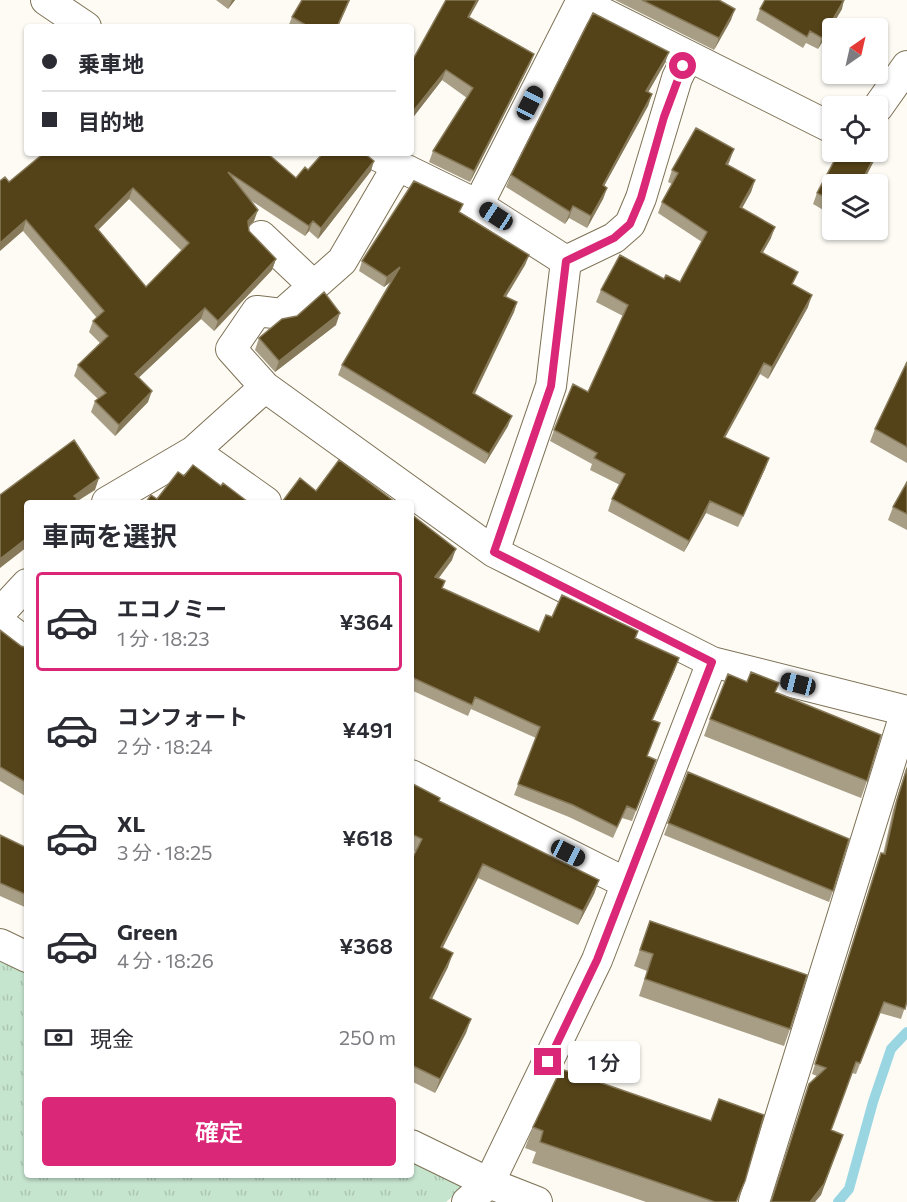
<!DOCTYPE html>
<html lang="ja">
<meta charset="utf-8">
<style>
:root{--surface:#fff;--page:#f7f7f7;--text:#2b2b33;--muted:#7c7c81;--line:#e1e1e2;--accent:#db2777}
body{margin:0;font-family:Commissioner,"Noto Sans JP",sans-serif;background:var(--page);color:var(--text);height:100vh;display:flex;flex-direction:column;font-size:22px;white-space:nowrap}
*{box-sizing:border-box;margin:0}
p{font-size:20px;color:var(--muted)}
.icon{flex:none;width:33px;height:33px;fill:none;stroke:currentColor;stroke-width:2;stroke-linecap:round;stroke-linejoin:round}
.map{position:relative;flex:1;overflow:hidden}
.drawer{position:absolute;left:24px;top:500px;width:390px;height:678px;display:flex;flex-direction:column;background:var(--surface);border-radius:6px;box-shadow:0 2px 4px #0004}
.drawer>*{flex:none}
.hud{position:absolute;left:24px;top:24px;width:390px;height:132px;border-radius:6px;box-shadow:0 2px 4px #0004;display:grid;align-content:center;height:132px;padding:0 18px;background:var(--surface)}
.needle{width:39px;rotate:34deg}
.fabs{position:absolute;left:822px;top:18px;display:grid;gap:12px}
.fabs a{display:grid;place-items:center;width:66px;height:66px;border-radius:6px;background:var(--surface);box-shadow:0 2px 4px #0004;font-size:30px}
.end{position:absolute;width:27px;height:27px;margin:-14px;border:8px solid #db2777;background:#fff;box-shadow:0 0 0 3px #fff}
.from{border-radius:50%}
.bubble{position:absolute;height:42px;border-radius:6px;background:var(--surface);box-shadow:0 2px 4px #0004;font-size:20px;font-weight:600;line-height:42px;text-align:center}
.car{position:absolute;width:18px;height:36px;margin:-18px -9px;border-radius:8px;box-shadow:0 0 4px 2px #0007;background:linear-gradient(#222 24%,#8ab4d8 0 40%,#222 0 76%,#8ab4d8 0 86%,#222 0)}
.hud b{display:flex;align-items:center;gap:21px;height:57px;font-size:22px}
.hud b+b{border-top:2px solid var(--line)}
.hud i{width:15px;height:15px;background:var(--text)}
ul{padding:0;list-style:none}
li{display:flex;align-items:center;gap:18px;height:99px;margin:0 12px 9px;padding:0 6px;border:3px solid transparent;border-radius:6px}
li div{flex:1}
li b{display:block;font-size:22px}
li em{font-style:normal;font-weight:600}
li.active{border-color:var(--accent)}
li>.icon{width:54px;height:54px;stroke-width:1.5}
h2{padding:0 18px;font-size:27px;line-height:72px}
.pay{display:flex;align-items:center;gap:15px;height:66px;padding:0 18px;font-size:22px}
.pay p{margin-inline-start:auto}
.action{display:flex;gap:12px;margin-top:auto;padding:12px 18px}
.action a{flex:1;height:69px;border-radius:6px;background:var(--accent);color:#fff;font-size:24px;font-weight:600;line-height:69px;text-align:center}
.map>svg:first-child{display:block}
</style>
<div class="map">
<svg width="907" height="1202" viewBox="0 0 907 1202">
<defs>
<pattern id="park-tufts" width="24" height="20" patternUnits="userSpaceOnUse" patternTransform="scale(1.5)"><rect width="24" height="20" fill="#c6e5cf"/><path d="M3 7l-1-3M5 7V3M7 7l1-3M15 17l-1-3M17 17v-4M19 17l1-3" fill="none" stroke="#abc5b1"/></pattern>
</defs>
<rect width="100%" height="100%" fill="#fdfbf4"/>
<path fill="url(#park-tufts)" d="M0,958L27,971V1174H411V1155L469,1183L446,1202H0Z"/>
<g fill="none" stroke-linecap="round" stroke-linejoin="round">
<path stroke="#99d6e2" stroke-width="10" d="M838,1202L849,1189L873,1102L891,1049L907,1032"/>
<g stroke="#7e7256" stroke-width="32">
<path id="street" d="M46,0L86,27
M581,2L832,128
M878,107L907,66
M372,153L478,205L566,261L551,386L494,552L712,662L907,711
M478,205L582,0
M261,236L314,286
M566,261L614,238L630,224L641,198L677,78L688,56
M265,387L494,552
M194,451L266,502
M107,502L194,451L265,387L231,349L257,311L282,314L342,261L398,165
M0,613L27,584
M0,623L27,643
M411,775L626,883
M0,944L27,957
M411,1145L489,1183L537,1202
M467,1202L489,1183L597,960L712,662
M754,1202L906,711"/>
</g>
<use href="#street" stroke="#fff" stroke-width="30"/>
</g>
<path fill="#a89e86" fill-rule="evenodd" d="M216,0H235L228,9Z
M615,0H719L731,20L714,50Z
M760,9H842L818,49L806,43L803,48L756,20Z
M292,17L338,27H288Z
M470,17L534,54L530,64L470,182L429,162L433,151L467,98L442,80L411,120V63Z
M665,63L648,92L652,94L648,106L604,186L607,188L603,199L587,228L569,218L565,224L506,187L511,175Z
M880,145L876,157L862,184H832V215L813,204L817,193Z
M44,153L296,178L308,170L371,171L318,239L309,231L305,236L250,200L254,221L249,227V231L276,259L272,270L214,331L201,319L138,378L148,402L115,436L91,412L95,401L98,399L74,376L78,365L100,343L89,332L93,321L97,318L23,231L9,182ZM129,199L182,251L146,287L98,230Z
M730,160L728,165L755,180L751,192L742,208L771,238L763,252L793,285L808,307L768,379L760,374L725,438L769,458L765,469L738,527L706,513L684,552L608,511L612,499L620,485L590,470L592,464L550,441L554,430L588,392L623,316L596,302L601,290L664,279L680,282L702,242L658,213L662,202L672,184L668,182L672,170Z
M460,212L529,255L525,265L506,297L517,302L514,312L474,394L508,426L485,464L338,375L342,365L392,281L384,287L359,271L362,261Z
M297,316L336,325L275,372L255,350L259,338Z
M907,362V463L870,442L875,429Z
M907,482V530L888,520L893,507Z
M411,514L452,560L439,578L443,589L539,632L552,617L638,631L636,638L675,669L652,720L647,756L656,760L632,821L622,818L613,838L569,817L514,795L536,738L471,709L468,716L411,690Z
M0,630L21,646L27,648V797L0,781Z
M775,693L867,781L861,798L704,736L710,719Z
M907,766V1001L901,1019L880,1013L856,1074L852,1073L831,1130L821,1195L817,1076L812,1074L877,863L881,853L883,854L893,810Z
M688,772L833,891L829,902L664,835Z
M411,783L439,801L599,880L594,894L578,925L478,878L442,948L448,967L432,999L471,1019L466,1033L435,1093L411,1081V861L416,852L411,850Z
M0,835L27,848V908L0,896Z
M650,921L790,1029L784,1046L639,996L647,971L634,966Z
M533,1127L745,1181L737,1202H646L532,1163L536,1152L525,1148Z"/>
<path fill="#877a5a" d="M232,0H235L228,9Z
M349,0H350L338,27H337Z
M477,0H479L464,27L468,17Z
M844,0L842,9L818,49L822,38Z
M735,9L731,20L714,50L719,38Z
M669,52L665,63L642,103L646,91Z
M534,54L530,64L470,182L474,171Z
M446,70L442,80L411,120V114Z
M652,94L648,106L598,197L603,185Z
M880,145L876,157L862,184H860Z
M734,149L730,160L722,176L726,164Z
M374,161L371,171L318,239L321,228Z
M755,180L751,192L736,219L740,207Z
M133,188L129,199L91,237L95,226Z
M607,188L603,199L587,228L591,216Z
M573,206L569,218L565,224L570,212Z
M258,210L254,221L244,231L248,221Z
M26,220L23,231L0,251V243Z
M313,221L309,231L305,236L309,226Z
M775,227L771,238L757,263L761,252Z
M529,255L525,265L500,306L504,296Z
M276,259L272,270L214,331L218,321Z
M400,267L396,277L384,287L387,277Z
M812,295L808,307L768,379L772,367Z
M517,302L514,312L470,404L473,393Z
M205,308L201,319L131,385L135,374Z
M340,313L336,325L275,372L279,361Z
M764,363L760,374L719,448L724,437Z
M152,391L148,402L115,436L119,425Z
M512,416L508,426L485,464L489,454Z
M769,458L765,469L738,527L743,516Z
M99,478L95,490L76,502H71L74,496Z
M710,501L706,513L684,552L689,541Z
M27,538V547L0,568V559Z
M456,549L452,560L431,588L435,577Z
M679,658L675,669L648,731L652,720Z
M483,864L478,878L436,961L441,947Z
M599,880L594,894L578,925L583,911Z
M453,953L448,967L425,1012L430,998Z
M471,1019L466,1033L435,1093L440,1079Z
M843,1135L821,1195L815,1202H810Z"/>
<path fill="#544218" stroke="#877a5a" stroke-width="1.5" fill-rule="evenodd" d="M302,0H349L337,27H302L304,24L292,17Z
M446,0H477L468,17L534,54L474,171L433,151L473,88L446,70L411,114V63Z
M642,0H719L735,9L719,38Z
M765,0H844L822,38L810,31L807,37L760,9Z
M593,13L669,52L646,91L652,94L603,185L607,188L591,216L573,206L570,212L511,175Z
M696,128L734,149L726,164L755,180L740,207L775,227L761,252L798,272L792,284L812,295L772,367L764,363L724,437L769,458L743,516L710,501L689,541L612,499L625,474L594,458L597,453L554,430L573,384L588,392L628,305L601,290L620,255L664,279L666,275L680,282L707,232L662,202L678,173L672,170Z
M839,152H877L860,184H832V201L817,193Z
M44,153H267L296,178L305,167L308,170L323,153H364L374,161L321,228L313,221L309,226L228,172L258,210L248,221L249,231L276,259L218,321L205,308L135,374L152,391L119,425L95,401L106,393L78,365L108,336L93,321L104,311L26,220L0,243V181L5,177L9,182ZM133,188L189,243L146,287L95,226Z
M414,181L463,204L459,212L529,255L504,296L517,302L473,393L512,416L489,454L342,365L400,267L387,277L362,261Z
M324,292L340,313L279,361L259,338L282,319L297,316Z
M907,362V447L875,429Z
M74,440L99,478L74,496L78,499L73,502H27V538L0,559V495Z
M339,460L395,502H282L300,478L316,491Z
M193,465L221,486L223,483L248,502H146L151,495L157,499L178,472L184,476Z
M907,482V514L893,507Z
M411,514L456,549L435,577L445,581L442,588L539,632L546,615L552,617L562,595L638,631L635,638L679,658L652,720L660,723L647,756L656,760L636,810L627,806L617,827L573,805L518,784L540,727L475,697L472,705L411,677Z
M0,630L21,646L27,648V783L0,767Z
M751,672L779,683L775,692L881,735L867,781L710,719L728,674L747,682Z
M907,768V1001L905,1009L884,1002L860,1063L856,1062L831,1130L843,1135L824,1184L810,1202H771L809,1084L826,1068L815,1064L881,853L885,854L897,800Z
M688,772L849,839L833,891L668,823Z
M411,783L440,798L439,801L599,880L583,911L483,864L441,947L453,953L430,998L471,1019L440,1079L411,1065V861L422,839L411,834Z
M0,835L27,848V895L0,883Z
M650,921L807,975L790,1029L645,979L653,954L640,950Z
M561,1069L711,1121L719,1099L764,1115L745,1181L736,1202H715L540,1142L543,1131L533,1127Z"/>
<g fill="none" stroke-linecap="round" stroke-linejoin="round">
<path stroke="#db2777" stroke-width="8" d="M548,1062L597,960L712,662L494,552L551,386L566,261L614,238L630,224L641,198L664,117L683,66"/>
</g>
</svg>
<div class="fabs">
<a><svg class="needle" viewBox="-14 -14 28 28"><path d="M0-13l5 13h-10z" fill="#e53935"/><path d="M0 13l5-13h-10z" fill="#7c7c81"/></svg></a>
<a><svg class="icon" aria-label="locate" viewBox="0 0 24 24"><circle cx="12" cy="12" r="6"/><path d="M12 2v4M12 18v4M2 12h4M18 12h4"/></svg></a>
<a><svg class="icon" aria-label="layers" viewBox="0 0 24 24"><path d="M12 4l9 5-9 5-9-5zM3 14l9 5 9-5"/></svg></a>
</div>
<i class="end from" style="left:683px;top:66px"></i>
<i class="end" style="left:548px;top:1062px"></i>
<div class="bubble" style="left:568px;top:1041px;width:72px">1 分</div>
<i class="car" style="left:530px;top:103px;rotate:27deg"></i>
<i class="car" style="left:496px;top:216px;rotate:303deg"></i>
<i class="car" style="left:798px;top:684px;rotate:284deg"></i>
<i class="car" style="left:568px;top:853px;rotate:117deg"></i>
<div class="hud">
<b><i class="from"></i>乗車地</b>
<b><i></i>目的地</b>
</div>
<section class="drawer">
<h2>車両を選択</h2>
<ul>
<li class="active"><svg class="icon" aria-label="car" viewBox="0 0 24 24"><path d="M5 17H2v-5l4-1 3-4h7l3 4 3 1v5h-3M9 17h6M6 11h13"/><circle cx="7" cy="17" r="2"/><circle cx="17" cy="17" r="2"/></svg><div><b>エコノミー</b><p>1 分 · 18:23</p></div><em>¥364</em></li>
<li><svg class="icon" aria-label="car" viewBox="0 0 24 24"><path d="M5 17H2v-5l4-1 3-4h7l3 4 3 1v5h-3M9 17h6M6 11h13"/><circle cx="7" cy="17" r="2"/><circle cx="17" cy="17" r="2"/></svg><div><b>コンフォート</b><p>2 分 · 18:24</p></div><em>¥491</em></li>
<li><svg class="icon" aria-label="car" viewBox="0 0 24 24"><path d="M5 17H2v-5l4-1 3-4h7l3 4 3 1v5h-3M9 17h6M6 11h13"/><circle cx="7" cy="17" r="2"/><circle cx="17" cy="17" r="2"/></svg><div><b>XL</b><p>3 分 · 18:25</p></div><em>¥618</em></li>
<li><svg class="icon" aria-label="car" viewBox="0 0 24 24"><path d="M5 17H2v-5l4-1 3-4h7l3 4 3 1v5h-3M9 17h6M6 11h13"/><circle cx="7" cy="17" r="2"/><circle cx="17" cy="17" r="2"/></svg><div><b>Green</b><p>4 分 · 18:26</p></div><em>¥368</em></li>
</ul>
<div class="pay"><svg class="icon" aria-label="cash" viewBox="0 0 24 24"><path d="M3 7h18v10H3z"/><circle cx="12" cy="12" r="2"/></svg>現金<p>250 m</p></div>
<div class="action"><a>確定</a></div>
</section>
</div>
